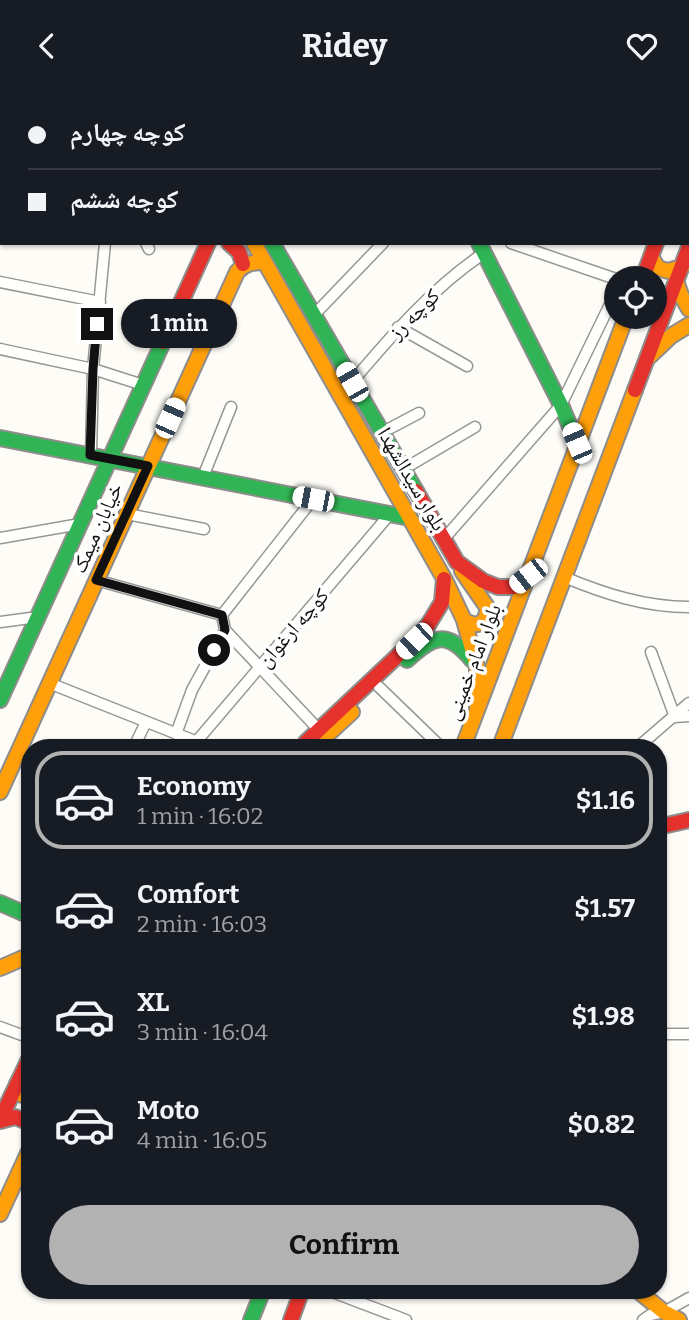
<!DOCTYPE html>
<meta charset="utf-8">
<style>
:root{--surface:#171b24;--page:#20242c;--text:#f1f3f6;--muted:#9ea1a6;--line:#363941;--accent:#b2b2b3}
body{margin:0;font-family:Bitter,"Noto Naskh Arabic",serif;background:var(--page);color:var(--text);height:100vh;display:flex;flex-direction:column;font-size:26px;white-space:nowrap}
*{box-sizing:border-box;margin:0}
p{font-size:23px;color:var(--muted)}
.icon{flex:none;width:38px;height:38px;fill:none;stroke:currentColor;stroke-width:2;stroke-linecap:round;stroke-linejoin:round}
.map{position:relative;flex:1;overflow:hidden}
.panel{position:absolute;left:21px;top:648px;width:646px;height:560px;display:flex;flex-direction:column;background:var(--surface);border-radius:28px;box-shadow:0 2px 5px #0004}
.panel>*{flex:none}
.hud{position:absolute;left:0px;top:0px;width:690px;height:154px;box-shadow:0 2px 5px #0004;display:grid;align-content:center;height:154px;padding:0 28px;background:var(--surface)}
.buttons{position:absolute;left:604px;top:175px;display:grid;gap:14px}
.buttons a{display:grid;place-items:center;width:63px;height:63px;border-radius:50%;background:var(--surface);box-shadow:0 2px 5px #0004;font-size:35px}
.end{position:absolute;width:32px;height:32px;margin:-16px;border:9px solid #111;background:#fff;box-shadow:0 0 0 4px #fff}
.from{border-radius:50%}
.bubble{position:absolute;height:49px;border-radius:24px;background:var(--surface);box-shadow:0 2px 5px #0004;font-size:23px;font-weight:700;line-height:49px;text-align:center}
.car{position:absolute;width:21px;height:42px;margin:-21px -10px;border-radius:9px;box-shadow:0 0 5px 2px #0007;background:linear-gradient(#fff 24%,#345 0 40%,#fff 0 76%,#345 0 86%,#fff 0)}
.hud b{display:flex;align-items:center;gap:24px;height:66px;font-size:26px}
.hud b+b{border-top:2px solid var(--line)}
.hud i{width:18px;height:18px;background:var(--text)}
ul{padding:12px 0 0;list-style:none}
li{display:flex;align-items:center;gap:21px;height:98px;margin:0 14px 10px;padding:0 14px;border:4px solid transparent;border-radius:28px}
li div{flex:1}
li b{display:block;font-size:26px}
li em{font-style:normal;font-weight:700}
li.selected{border-color:var(--accent)}
li>.icon{width:63px;height:63px;stroke-width:1.5}
.cta{display:flex;gap:14px;margin-top:auto;padding:14px 28px}
.cta a{flex:1;height:80px;border-radius:42px;background:var(--accent);color:#111;font-size:28px;font-weight:700;line-height:80px;text-align:center}
header{display:flex;justify-content:space-between;align-items:center;height:91px;padding:0 28px;background:var(--surface);font-size:32px;font-weight:700}
.map>svg:first-child{display:block}
</style>
<header><svg class="icon" aria-label="back" viewBox="0 0 24 24"><path d="M15 5l-7 7 7 7"/></svg>Ridey<svg class="icon" aria-label="heart" viewBox="0 0 24 24"><path d="M12 20l-8-8c-3-5 5-10 8-4 3-6 11-1 8 4z"/></svg></header>
<div class="map">
<svg width="689" height="1229" viewBox="0 0 689 1229">
<rect width="100%" height="100%" fill="#fdfcf7"/>
<g fill="none" stroke-linecap="round" stroke-linejoin="round">
<g stroke="#979795" stroke-width="13">
<path id="street" d="M303,0L304,2
M452,0L453,2
M525,0L526,2
M18,2V0
M120,2V0
M0,46L2,42
M0,112L2,113
M146,152L149,158
M511,152L616,188
M0,191L100,211
M313,225L383,152
M398,236L467,275
M0,258L93,278L143,294
M352,291C392,244 432,197 484,162
M381,342L419,322
M91,364L93,278L105,152
M402,379L475,336
M203,386L231,316
M127,423L204,438
M0,447L80,433
M443,449L561,314L616,201
M564,486C605,503 645,516 689,516
M96,489L222,524
M0,531L38,526
M225,539L319,639
M651,561L675,626L689,625
M49,592L210,656
M379,596L441,656
M176,643L192,599L225,539L222,524L313,408
M196,651L390,423
M134,656L146,631
M638,656L689,612
M0,936L30,947
M658,943H689
M327,1199L406,1229
M643,1229L650,1224L664,1221L689,1207"/>
</g>
<g stroke="#8e8d8b" stroke-width="18">
<path id="fast" d="M272,152L416,400
M479,152L561,314L577,352
M0,347L410,427
M407,569C434,544 447,539 472,569
M0,609L163,251
M0,812L30,825
M251,1229L263,1199"/>
</g>
<g stroke="#8e8d8b" stroke-width="18">
<path id="slow" d="M168,0L169,2
M185,0L186,2
M254,152L446,491L464,529L477,576V619
M651,166L658,177L668,180L682,176
M676,190L681,204L689,218
M650,265L671,245L689,234
M462,480L487,516V522L484,530C477,535 471,534 464,529
M314,656L352,621
M463,656L626,226
M500,656L635,299
M0,701L237,181C245,172 253,171 265,171
M0,877L30,864
M17,993L20,1003L30,1007
M0,1123L30,1058
M637,1199L664,1221L679,1229"/>
</g>
<g stroke="#8e8d8b" stroke-width="18">
<path id="jam" d="M398,0V2
M688,67L689,63
M229,152L239,161L243,173
M643,187L656,152
M163,251L208,152
M635,299L689,156
M416,400L457,471L483,490L498,496H513L527,486
M304,656L306,651L425,539L442,511L444,488
M658,736L689,729
M0,1029L30,966
M0,1030L15,1026L30,1032
M291,1229L302,1199"/>
</g>
<use href="#street" stroke="#fffffe" stroke-width="10"/>
<use href="#fast" stroke="#30b455" stroke-width="14"/>
<use href="#slow" stroke="#ff9f0a" stroke-width="14"/>
<use href="#jam" stroke="#e5322d" stroke-width="14"/>
</g>
<g fill="none" stroke-linecap="round" stroke-linejoin="round">
<path stroke="#111" stroke-width="9" d="M97,233L93,278L90,364L148,375L96,489L222,524L225,539L214,559"/>
</g>
<g text-anchor="middle" stroke-width="7" stroke-linejoin="round" paint-order="stroke">
<g font-size="21" fill="#111" stroke="#fff">
<text transform="translate(414 223) rotate(-45)" y="7">کوچه رز</text>
<text transform="translate(412 388) rotate(60)" y="7">بلوار سیدالشهدا</text>
<text transform="translate(97 437) rotate(-66)" y="7">خیابان میمک</text>
<text transform="translate(293 537) rotate(-49)" y="7">کوچه ارغوان</text>
<text transform="translate(473 571) rotate(-69)" y="7">بلوار امام خمینی</text>
</g>
</g>
</svg>
<div class="buttons">
<a><svg class="icon" aria-label="locate" viewBox="0 0 24 24"><circle cx="12" cy="12" r="6"/><path d="M12 2v4M12 18v4M2 12h4M18 12h4"/></svg></a>
</div>
<i class="end from" style="left:214px;top:559px"></i>
<i class="end" style="left:97px;top:233px"></i>
<div class="bubble" style="left:121px;top:208px;width:116px">1 min</div>
<i class="car" style="left:352px;top:291px;rotate:330deg"></i>
<i class="car" style="left:170px;top:327px;rotate:24deg"></i>
<i class="car" style="left:577px;top:352px;rotate:337deg"></i>
<i class="car" style="left:313px;top:408px;rotate:281deg"></i>
<i class="car" style="left:528px;top:485px;rotate:232deg"></i>
<i class="car" style="left:414px;top:550px;rotate:226deg"></i>
<div class="hud">
<b><i class="from"></i>کوچه چهارم</b>
<b><i></i>کوچه ششم</b>
</div>
<section class="panel">
<ul>
<li class="selected"><svg class="icon" aria-label="car" viewBox="0 0 24 24"><path d="M5 17H2v-5l4-1 3-4h7l3 4 3 1v5h-3M9 17h6M6 11h13"/><circle cx="7" cy="17" r="2"/><circle cx="17" cy="17" r="2"/></svg><div><b>Economy</b><p>1 min · 16:02</p></div><em>$1.16</em></li>
<li><svg class="icon" aria-label="car" viewBox="0 0 24 24"><path d="M5 17H2v-5l4-1 3-4h7l3 4 3 1v5h-3M9 17h6M6 11h13"/><circle cx="7" cy="17" r="2"/><circle cx="17" cy="17" r="2"/></svg><div><b>Comfort</b><p>2 min · 16:03</p></div><em>$1.57</em></li>
<li><svg class="icon" aria-label="car" viewBox="0 0 24 24"><path d="M5 17H2v-5l4-1 3-4h7l3 4 3 1v5h-3M9 17h6M6 11h13"/><circle cx="7" cy="17" r="2"/><circle cx="17" cy="17" r="2"/></svg><div><b>XL</b><p>3 min · 16:04</p></div><em>$1.98</em></li>
<li><svg class="icon" aria-label="car" viewBox="0 0 24 24"><path d="M5 17H2v-5l4-1 3-4h7l3 4 3 1v5h-3M9 17h6M6 11h13"/><circle cx="7" cy="17" r="2"/><circle cx="17" cy="17" r="2"/></svg><div><b>Moto</b><p>4 min · 16:05</p></div><em>$0.82</em></li>
</ul>
<div class="cta"><a>Confirm</a></div>
</section>
</div>
